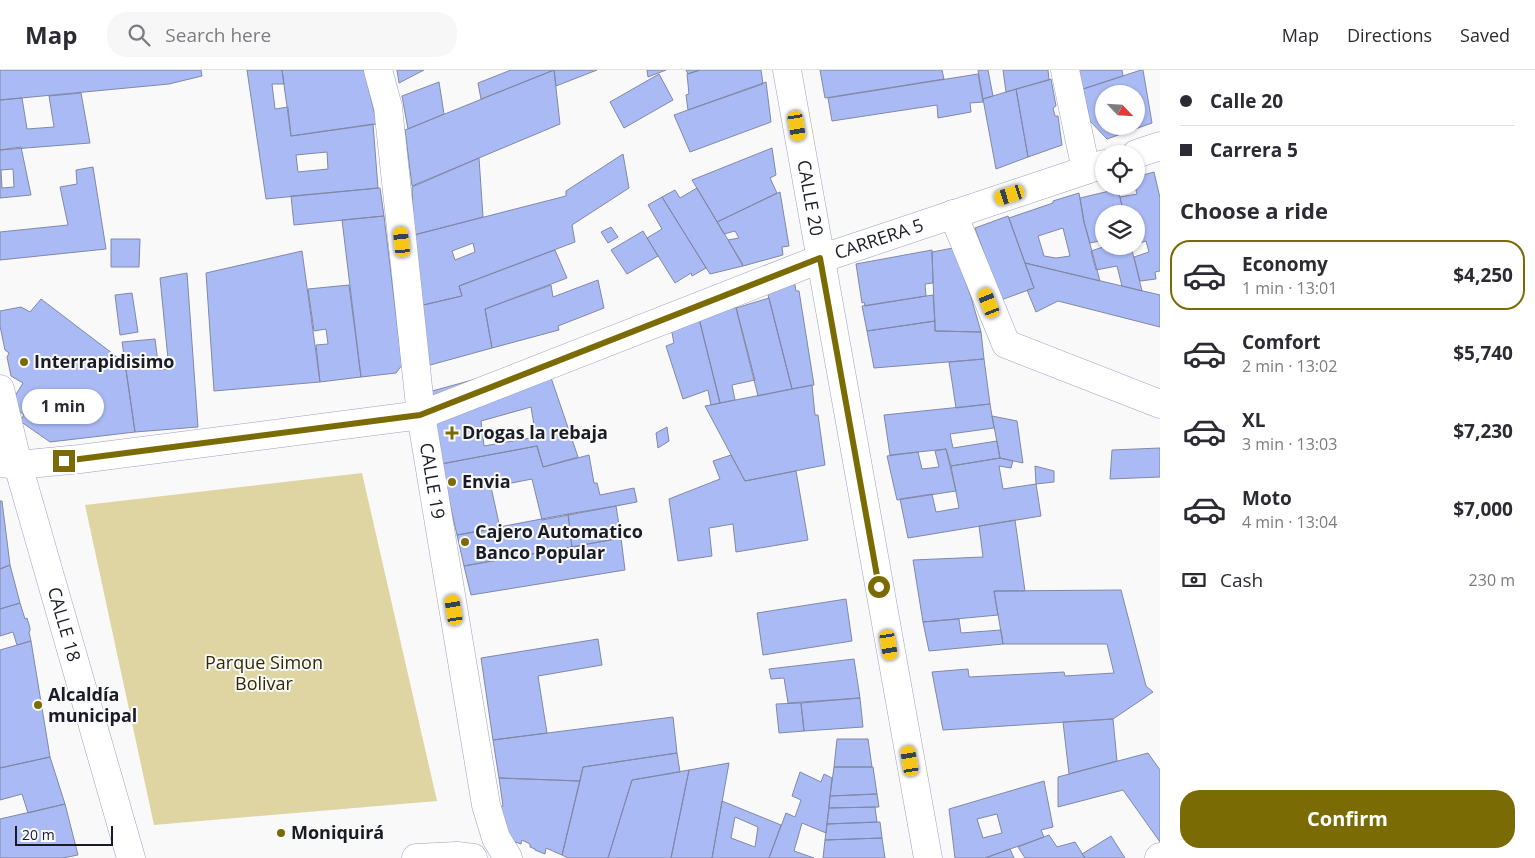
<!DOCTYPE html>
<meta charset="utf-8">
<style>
:root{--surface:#fff;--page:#f7f7f7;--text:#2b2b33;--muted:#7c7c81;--line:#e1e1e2;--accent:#7b6b04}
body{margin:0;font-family:"Open Sans",sans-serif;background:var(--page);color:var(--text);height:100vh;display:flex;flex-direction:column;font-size:19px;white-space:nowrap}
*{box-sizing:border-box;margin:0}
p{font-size:16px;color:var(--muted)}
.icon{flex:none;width:28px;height:28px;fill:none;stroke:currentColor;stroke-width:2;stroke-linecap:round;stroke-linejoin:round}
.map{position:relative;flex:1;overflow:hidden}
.panel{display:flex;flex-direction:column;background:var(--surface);width:375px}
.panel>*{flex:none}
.banner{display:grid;align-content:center;height:110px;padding:0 20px;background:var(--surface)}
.needle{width:32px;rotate:115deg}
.controls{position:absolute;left:1095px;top:15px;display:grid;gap:10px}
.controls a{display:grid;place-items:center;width:50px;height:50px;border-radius:50%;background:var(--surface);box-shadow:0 1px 4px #0004;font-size:25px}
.scale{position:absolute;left:15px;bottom:12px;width:98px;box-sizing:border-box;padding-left:5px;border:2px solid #191c27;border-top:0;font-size:14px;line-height:18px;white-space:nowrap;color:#191c27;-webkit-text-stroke:4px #f9f9f9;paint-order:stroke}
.end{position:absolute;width:22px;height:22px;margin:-11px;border:6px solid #7b6b04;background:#fff;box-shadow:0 0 0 2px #fff}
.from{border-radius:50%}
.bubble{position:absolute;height:35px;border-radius:18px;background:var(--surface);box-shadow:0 1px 4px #0004;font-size:16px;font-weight:700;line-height:35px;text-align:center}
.car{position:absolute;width:15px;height:30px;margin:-15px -8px;border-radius:6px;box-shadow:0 0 4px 1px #0007;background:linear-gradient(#f5c518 24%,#345 0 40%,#f5c518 0 76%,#345 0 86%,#f5c518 0)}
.banner b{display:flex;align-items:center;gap:18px;height:48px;font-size:19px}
.banner b+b{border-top:1px solid var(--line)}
.banner i{width:12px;height:12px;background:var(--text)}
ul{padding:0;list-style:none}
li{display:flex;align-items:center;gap:15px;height:70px;margin:0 10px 8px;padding:0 10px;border:2px solid transparent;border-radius:20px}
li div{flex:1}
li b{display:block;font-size:19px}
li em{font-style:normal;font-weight:700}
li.on{border-color:var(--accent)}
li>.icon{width:45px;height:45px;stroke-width:1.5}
h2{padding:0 20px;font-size:22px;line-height:60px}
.pay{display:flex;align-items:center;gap:12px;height:55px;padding:0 20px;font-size:19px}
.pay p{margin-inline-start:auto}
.cta{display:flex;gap:10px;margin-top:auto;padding:10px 20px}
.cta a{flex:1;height:58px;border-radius:20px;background:var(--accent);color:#fff;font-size:20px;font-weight:700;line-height:58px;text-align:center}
header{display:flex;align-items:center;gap:30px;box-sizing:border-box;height:70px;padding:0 25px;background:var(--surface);border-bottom:1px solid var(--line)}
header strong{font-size:24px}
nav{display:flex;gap:28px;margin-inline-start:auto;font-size:18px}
.search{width:350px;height:45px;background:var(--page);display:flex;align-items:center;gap:12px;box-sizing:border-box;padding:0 18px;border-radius:20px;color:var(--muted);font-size:19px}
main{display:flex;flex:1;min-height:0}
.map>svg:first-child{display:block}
</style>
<header>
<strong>Map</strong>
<div class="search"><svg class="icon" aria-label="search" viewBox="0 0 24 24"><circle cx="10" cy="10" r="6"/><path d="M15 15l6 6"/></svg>Search here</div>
<nav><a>Map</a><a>Directions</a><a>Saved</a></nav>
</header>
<main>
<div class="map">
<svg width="1160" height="788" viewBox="0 0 1160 788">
<rect width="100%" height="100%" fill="#f9f9f9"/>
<path fill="#dfd5a2" d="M362,403L437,731L154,755L85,435Z"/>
<path fill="#aabaf5" stroke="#8088a6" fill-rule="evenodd" d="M0,0H201L202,6L169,14L0,30Z
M247,0H282L284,14H272L275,39L288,37L291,66L373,54L378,118L266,129ZM327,82L328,99L298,102L296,85Z
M282,0H364L377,54L291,66Z
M397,0H424L399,13Z
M511,0H554L481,29L478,13Z
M554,0H597L556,16Z
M554,0L560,54L412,116L405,60Z
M647,0H666L648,7Z
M686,0H700L688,4Z
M700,0H761L763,14L688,40L686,25L689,24L687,4Z
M820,0H942L944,9L825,28Z
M978,0H988L993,26L983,29Z
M1003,0H1048L1049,10L1006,22Z
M1077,0H1122L1123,6L1083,19Z
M1141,0H1143L1152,53L1107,69L1090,51L1083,19ZM1104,24H1136V56H1104Z
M659,4L673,30L624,58L610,32Z
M978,4L983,32L970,33L971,42L938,48L937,35L832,51L828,28Z
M1051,9L1056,36L1053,38L1055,46H1058L1062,75L1028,87L1016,19Z
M439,12L444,44L408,59L402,26Z
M766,12L771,52L690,82L674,45Z
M1016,19L1028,87L996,99L983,29Z
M81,23L90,73L0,80V30L22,28L27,59L54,57L49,26Z
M21,77L31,125L0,128V80ZM13,99L14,117L2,118L1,100Z
M772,78L776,105L770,108L777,123L717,152L692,110Z
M623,84L629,118L572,155L575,172L459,216L462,226L419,236L414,165L566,126V121ZM473,173L475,182L455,190L452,181Z
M479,88L483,147L414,165L412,117Z
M93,97L106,179L0,190V162L68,155L60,117L77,114L76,100Z
M1154,102L1160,128V201L1155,202L1156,209L1140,211L1134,187L1149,182L1146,171L1136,174V144H1124L1120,127L1137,124L1135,116H1136V107Z
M380,118L384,146L294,155L291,126Z
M697,118L742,193L743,196L710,204L662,127L675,120L680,128Z
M1118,119L1124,144H1104V170L1090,173L1084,152L1080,128Z
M780,122L789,176L782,177L783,185L743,196L728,170L739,168L735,161L724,164L717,152Z
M1079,123L1084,152L1100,211L1025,193L1009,148L1053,133V131ZM1063,158L1070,186L1056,188L1044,186L1038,166Z
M662,127L706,198L692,206L691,203L675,213L647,168L662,159L648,135Z
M384,146L402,295L396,303L361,307L342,150Z
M1008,146L1034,218L1001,230L975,158Z
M611,157L618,167L608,173L601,162Z
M643,161L658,186L627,204L611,180Z
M111,169H140L139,197H111Z
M1106,176H1131L1142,221L1122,216L1117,196L1096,200L1091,181Z
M953,178L971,227L981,262L935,261L932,182Z
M555,180L567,208L485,239L492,278L423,297L419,236L462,226L459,216Z
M932,180L933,213L925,214L926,226L865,236L864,232L862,233L856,194Z
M302,181L320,312L214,321L206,203Z
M1025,193L1160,225V257L1058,231L1036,242L1027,220L1034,218Z
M187,203L198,357L135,362L122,272L155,269L159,300L169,299L160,208Z
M598,210L604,238L558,256L559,260L492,278L485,239L551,215L553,227Z
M794,210L796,221H799L814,315L792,319L766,217Z
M349,215L361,307L320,312L316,275L328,274L326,259L314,261L308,219Z
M132,223L138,262L120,265L115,225Z
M933,225L935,251L867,261L862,236Z
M769,228L792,319L758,326L736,238Z
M41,229L125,293L135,362L50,372L20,351L24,345L18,340L15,326L23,313L11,306L7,287L9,283L5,280L0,256V241L21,237L30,242Z
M736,237L755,310L732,315L735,330L720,333L699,249Z
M699,249L700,252L720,333L711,335L708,320L683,329L666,276L674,273L671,258Z
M935,251V261L981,262L984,289L874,298L867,261Z
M984,289L990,334L956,338L949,292Z
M545,290L578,387L543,397L537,376L441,394L425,323ZM531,337L536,367L484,376L481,351Z
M812,315L815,345H818L825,395L745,411L705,336Z
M990,334L994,358L950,364L953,378L997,371L1000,388L951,396L946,379L890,385L884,345Z
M992,346L1017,351L1023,393L1000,388Z
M667,357L669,371L658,378L656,363Z
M537,376L543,397L589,385L594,413H597L600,425L634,418L637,432L542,450L532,409L491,417L500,458L457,465L441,394Z
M1160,378V407L1110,409L1112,380Z
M946,379L956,421L897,430L887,386L918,382L922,399L939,397L935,381Z
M731,385L745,411L796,401L808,470L736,482L733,454L709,458L712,486L678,491L669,429L720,409L713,391Z
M1000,388L1013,391L1011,398L999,396L1003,419L1036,414L1041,446L908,468L900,429L932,424L936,442L959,438L951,396Z
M1035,396L1054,401V412L1036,414Z
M0,431H2L10,495L0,499Z
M616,436L621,468L572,477L568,444Z
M568,444L572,477L464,496L457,465Z
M1015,450L1025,521H994L998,545L923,552L913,490L983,487L979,456Z
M621,468L625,500L471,525L464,496Z
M10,495L20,533L0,539V499Z
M1121,520L1146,616L1153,622L1113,649L943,660L932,602L968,599L969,607L1064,602L1065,606L1114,603L1107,574H1003L994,521Z
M846,529L852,571L763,585L757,543Z
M20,533L25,549L27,548L30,558V561L29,562L31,571L17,575L13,562L0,566V539Z
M959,549L961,563L1001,560L1003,574L929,581L923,552Z
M598,569L602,595L538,606L547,663L493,670L481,588Z
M31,571L50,687L0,698V580Z
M854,589L860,628L788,633L784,608L771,609L769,599Z
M860,628L863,657L804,661L801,633Z
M801,633L804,661L779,663L776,634Z
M673,647L677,683L583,697L580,711L499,708L493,670Z
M1113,649L1117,691L1069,704L1063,652Z
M837,669H868L872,697H834Z
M677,683L680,702L632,710L608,788H568L562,785L583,697Z
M1148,683L1160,700V772L1123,720L1058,737V707Z
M50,687L65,734L28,743L22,724L0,730V698Z
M729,693L712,788H671L689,700Z
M834,697H873L877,724L830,726Z
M689,700L671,788H608L632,710Z
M800,702L821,712L824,704L832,708L826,763L802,753L794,781L814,788H769L786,743L795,747L801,730L792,726Z
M499,708L580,711L562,785L546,778L545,784L535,780V779L530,777V774L522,770L521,774L506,769L497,737L503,736Z
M1044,711L1053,757L1041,760L1044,767L985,788H955L949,739ZM997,744L1002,763L983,768L977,749Z
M877,724L879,737L829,738L830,726Z
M722,731L781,755L769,788H712ZM735,747L758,757L755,777L731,768Z
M65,734L78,785L63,788H0V749Z
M875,737L877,752L827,754L829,738Z
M880,752L882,768L825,770L827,754Z
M1049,765L1057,777L1075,772L1085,788H1025L1018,777Z
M1111,766L1125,788H1085L1082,784Z
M882,768L885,788H823L825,770Z
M1010,779L1014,788H985Z"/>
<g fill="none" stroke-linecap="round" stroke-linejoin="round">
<g stroke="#99a1c1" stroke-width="29">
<g id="minor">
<path id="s1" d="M378,0L388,37L421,345L486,735L496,768L508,788"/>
<path id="s2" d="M787,0L928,788"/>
<path d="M1065,0L1086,100"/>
<path d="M1136,84L1160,76"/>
<path d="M953,144L1006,274L1160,334"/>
<path id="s3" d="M0,319L18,395L131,788"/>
<path id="s4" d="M0,393L18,395L80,389L421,345L820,189L1104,94"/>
<path d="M416,788L457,786L473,788"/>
<path d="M1159,788L1160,787"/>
</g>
</g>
<use href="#minor" stroke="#fff" stroke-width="28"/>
</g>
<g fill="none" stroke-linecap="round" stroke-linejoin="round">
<path stroke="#7b6b04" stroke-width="6" d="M64,391L420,345L820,188L879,517"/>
</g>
<g fill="#7b6b04" stroke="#f9f9f9" stroke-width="2">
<circle cx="24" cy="292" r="5"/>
<path d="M449.5 355.5h5v5h5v5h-5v5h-5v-5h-5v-5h5z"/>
<circle cx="452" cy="412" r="5"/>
<circle cx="465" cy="472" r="5"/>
<circle cx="38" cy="635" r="5"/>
<circle cx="281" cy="763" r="5"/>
</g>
<g text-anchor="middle" stroke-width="4" stroke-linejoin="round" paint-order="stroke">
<g font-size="18" fill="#191c27" stroke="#f9f9f9">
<text dy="6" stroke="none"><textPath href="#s2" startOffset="130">CALLE 20</textPath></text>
<text dy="6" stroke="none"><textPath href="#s4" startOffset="915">CARRERA 5</textPath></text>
<text dy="6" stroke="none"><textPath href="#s1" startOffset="415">CALLE 19</textPath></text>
<text dy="6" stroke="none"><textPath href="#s3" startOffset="244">CALLE 18</textPath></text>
</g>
<g font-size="18" font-weight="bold" fill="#191c27" stroke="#f9f9f9" text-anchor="start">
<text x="34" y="298">Interrapidisimo</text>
<text x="462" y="369">Drogas la rebaja</text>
<text x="462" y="418">Envia</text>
<text x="475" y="468">Cajero Automatico<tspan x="475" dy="21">Banco Popular</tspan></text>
<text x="48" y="631">Alcaldía<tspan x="48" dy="21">municipal</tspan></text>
<text x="291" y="769">Moniquirá</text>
</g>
<g font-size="18" fill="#302a03" stroke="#f9f9f9">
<text x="264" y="599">Parque Simon<tspan x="264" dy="21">Bolivar</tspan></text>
</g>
</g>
</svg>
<div class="controls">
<a><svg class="needle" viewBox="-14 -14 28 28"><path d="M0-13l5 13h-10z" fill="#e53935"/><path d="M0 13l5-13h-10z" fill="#7c7c81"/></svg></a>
<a><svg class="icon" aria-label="locate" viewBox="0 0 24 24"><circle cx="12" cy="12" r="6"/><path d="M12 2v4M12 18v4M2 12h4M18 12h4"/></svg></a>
<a><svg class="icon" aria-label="layers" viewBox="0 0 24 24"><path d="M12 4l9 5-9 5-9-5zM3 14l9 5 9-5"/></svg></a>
</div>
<div class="scale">20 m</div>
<i class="end from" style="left:879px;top:517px"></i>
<i class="end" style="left:64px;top:391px"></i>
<div class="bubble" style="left:22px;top:319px;width:82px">1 min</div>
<i class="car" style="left:797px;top:56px;rotate:170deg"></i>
<i class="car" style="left:1010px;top:125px;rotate:252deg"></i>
<i class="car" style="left:402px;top:172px;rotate:354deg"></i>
<i class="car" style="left:989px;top:233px;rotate:338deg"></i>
<i class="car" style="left:454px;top:540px;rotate:351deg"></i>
<i class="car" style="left:889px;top:575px;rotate:170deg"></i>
<i class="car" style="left:910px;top:691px;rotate:350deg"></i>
</div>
<section class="panel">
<div class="banner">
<b><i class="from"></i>Calle 20</b>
<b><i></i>Carrera 5</b>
</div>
<h2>Choose a ride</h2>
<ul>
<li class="on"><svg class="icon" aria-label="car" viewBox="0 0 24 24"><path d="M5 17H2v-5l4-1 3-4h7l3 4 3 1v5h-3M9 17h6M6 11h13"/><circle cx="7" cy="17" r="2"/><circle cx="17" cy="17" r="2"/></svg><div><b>Economy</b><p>1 min · 13:01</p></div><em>$4,250</em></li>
<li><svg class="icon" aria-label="car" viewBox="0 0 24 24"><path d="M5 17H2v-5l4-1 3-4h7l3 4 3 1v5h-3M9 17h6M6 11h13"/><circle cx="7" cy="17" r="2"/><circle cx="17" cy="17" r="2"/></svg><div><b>Comfort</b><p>2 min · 13:02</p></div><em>$5,740</em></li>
<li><svg class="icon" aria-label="car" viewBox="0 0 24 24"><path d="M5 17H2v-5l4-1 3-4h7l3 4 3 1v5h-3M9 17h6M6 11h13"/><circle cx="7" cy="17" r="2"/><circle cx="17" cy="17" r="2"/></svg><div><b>XL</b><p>3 min · 13:03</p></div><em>$7,230</em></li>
<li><svg class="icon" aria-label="car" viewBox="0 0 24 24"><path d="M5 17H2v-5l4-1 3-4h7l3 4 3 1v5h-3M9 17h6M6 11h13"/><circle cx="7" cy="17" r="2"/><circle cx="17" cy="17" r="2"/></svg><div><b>Moto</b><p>4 min · 13:04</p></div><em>$7,000</em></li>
</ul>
<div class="pay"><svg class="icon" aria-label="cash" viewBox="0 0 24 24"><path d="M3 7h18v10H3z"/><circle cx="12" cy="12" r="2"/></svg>Cash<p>230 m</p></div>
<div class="cta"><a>Confirm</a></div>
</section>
</main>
